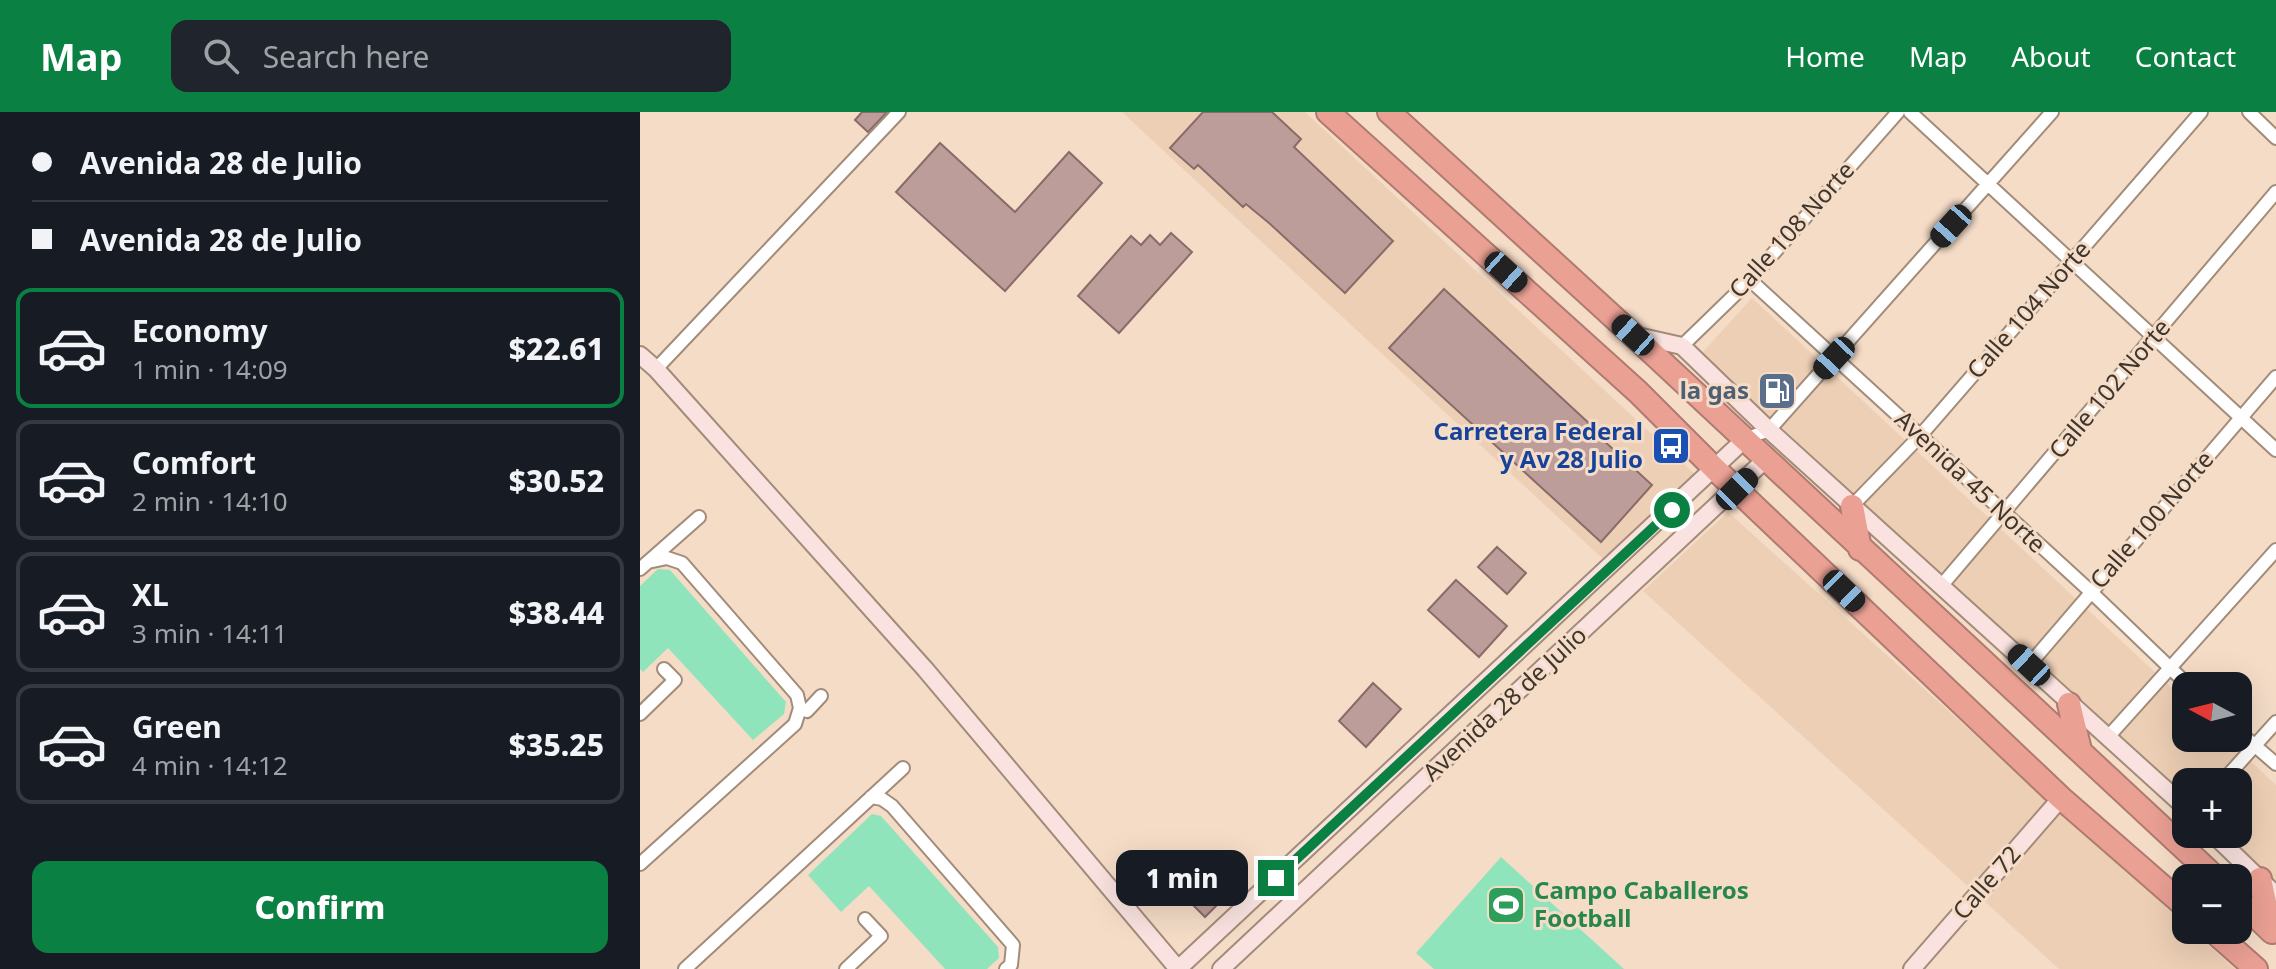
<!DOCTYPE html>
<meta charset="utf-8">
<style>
:root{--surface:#171b24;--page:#20242c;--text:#f1f3f6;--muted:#9ea1a6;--line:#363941;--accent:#0b8043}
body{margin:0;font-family:"Noto Sans",sans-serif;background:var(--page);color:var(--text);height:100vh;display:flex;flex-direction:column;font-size:30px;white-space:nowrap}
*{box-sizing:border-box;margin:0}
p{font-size:26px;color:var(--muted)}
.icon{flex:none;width:44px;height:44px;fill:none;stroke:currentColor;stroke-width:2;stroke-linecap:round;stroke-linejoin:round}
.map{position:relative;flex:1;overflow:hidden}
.sheet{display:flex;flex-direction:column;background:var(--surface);width:640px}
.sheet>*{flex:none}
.guide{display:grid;align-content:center;height:176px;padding:0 32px;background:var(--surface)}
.needle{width:52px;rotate:277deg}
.controls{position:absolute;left:1532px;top:560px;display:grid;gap:16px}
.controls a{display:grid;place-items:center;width:80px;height:80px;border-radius:16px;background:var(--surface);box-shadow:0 8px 32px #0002;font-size:40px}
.end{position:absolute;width:36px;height:36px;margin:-18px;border:10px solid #0b8043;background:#fff;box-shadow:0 0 0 4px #fff}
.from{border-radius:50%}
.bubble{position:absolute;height:56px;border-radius:16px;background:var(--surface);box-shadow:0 8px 32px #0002;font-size:26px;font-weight:800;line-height:56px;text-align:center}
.car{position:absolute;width:24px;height:48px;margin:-24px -12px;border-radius:10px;box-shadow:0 0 6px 2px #0007;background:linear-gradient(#222 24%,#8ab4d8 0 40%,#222 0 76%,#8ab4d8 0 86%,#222 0)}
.guide b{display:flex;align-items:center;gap:28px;height:76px;font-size:30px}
.guide b+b{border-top:2px solid var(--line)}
.guide i{width:20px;height:20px;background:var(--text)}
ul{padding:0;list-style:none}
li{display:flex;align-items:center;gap:24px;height:120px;margin:0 16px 12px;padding:0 16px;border:4px solid var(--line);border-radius:16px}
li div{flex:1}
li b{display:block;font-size:30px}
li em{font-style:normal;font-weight:800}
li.on{border-color:var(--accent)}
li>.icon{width:72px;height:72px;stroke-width:1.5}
.action{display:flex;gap:16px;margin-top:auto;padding:16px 32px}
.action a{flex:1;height:92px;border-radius:16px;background:var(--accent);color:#fff;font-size:32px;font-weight:800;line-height:92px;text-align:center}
header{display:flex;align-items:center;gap:48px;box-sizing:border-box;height:112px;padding:0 40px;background:var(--accent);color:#fff}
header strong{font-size:38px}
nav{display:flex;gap:44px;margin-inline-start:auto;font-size:28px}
.search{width:560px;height:72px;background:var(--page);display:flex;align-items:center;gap:20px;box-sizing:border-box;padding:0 28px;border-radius:16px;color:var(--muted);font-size:30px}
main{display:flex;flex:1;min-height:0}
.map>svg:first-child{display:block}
</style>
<header>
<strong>Map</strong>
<div class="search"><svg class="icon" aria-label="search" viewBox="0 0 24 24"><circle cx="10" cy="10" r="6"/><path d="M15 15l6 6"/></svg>Search here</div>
<nav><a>Home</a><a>Map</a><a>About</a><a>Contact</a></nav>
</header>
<main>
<section class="sheet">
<div class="guide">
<b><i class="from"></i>Avenida 28 de Julio</b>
<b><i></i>Avenida 28 de Julio</b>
</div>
<ul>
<li class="on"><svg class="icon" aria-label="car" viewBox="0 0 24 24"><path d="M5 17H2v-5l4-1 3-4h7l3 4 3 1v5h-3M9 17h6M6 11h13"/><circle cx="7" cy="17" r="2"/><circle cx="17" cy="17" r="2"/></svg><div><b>Economy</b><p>1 min · 14:09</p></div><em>$22.61</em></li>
<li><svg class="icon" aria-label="car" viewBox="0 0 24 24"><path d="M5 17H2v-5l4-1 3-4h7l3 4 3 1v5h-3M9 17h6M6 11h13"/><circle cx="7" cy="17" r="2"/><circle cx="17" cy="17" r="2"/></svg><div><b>Comfort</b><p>2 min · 14:10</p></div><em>$30.52</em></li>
<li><svg class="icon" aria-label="car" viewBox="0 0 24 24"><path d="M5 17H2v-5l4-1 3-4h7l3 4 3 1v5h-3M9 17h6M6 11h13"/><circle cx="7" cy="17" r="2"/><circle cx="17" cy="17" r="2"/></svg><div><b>XL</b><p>3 min · 14:11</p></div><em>$38.44</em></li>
<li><svg class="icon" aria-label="car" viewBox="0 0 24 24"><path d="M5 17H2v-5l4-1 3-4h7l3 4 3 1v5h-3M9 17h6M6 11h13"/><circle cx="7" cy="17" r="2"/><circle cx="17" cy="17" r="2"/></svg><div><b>Green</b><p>4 min · 14:12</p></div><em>$35.25</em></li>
</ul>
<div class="action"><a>Confirm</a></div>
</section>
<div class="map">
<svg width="1636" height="857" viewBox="0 0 1636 857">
<rect width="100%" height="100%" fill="#f4dcc7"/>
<path fill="#edcfb5" d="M482,0H665L1059,366L963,447Z
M1112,186L1546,589V626H1586L1636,673V775L1579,722H1598V670H1546V691L1061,242Z
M1088,400L1546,813V818H1551L1595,857H1419L1003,479Z"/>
<path fill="#90e4bc" d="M18,457L30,458L146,590L144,602L113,628L28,536L3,560L0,557V474Z
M232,702L241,704L358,835L359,846L347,857H305L229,774L201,800L168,763Z
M861,745L984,857H794L776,841Z"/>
<path fill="#bd9d99" stroke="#896b67" stroke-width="2" d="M222,0H247L228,20L215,8Z
M563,0H632L661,27L654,35L753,129L705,181L629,111L606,92L603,95L558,53L554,57L530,36Z
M300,31L375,100L429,40L462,71L365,179L256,80Z
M531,121L552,140L479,221L438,184L491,124L501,133L510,123L520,133Z
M804,177L952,314L950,316L1012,373L961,430L749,236Z
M857,435L886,461L867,482L838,455Z
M816,468L867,514L839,545L788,498Z
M733,571L761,597L726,635L699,609Z
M554,749L579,774L586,766L595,775L565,805L532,772Z"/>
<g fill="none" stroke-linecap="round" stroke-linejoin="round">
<g stroke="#a28c79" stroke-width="16">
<path id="street" d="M1270,0L1636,338
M1609,0L1636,26
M1110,168L1450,479L1549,574
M1042,234L1110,168L1258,0
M16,257L259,0
M1105,327L1129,318L1412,0
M1212,394L1280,324L1561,0
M0,457L59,405
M1302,473L1636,80
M1389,553L1636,265
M160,596L167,599L181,584
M0,602L35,568L24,557
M1598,619L1636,652
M1468,625L1636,438
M1582,670L1636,610
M231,685L242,687L252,694L373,833L371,853L366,857
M0,752L155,612L160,596L157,583L42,451L27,446L8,450
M45,857L263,656
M206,857L241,824L225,807"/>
</g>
<g stroke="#a28c79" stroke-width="20">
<path id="secondary" d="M993,223L1042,234L1129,318L1546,696
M0,243L16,257L285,557L538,857
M1573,722L1636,783
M538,857L1105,327
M581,857L1126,347
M1272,857L1421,686"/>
</g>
<g stroke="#af7b70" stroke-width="26">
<path id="highway" d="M688,0L998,280L1075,357L1421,686L1546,795
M749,0L993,223L1576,766
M1212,394L1220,437
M1429,592L1440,638
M1620,767L1631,819
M1598,787L1632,820
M1572,818L1616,857"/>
</g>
<use href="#street" stroke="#fff" stroke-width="12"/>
<use href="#secondary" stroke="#f9e2df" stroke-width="16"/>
<use href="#highway" stroke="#eba094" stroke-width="22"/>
</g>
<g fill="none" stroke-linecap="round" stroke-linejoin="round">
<path stroke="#0b8043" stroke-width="10" d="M636,766L1032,398"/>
</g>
<defs>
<g id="fuel-square" transform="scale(2)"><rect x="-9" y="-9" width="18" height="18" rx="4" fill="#5c6f8a" stroke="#f4dcc7"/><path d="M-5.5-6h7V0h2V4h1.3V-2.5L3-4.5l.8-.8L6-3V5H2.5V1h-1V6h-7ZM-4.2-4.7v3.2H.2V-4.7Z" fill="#fff"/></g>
<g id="bus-square" transform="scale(2)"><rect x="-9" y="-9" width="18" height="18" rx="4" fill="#1a4fb4" stroke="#f4dcc7"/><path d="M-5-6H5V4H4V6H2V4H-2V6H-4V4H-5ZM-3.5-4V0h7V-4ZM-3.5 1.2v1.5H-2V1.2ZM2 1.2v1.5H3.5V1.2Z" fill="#fff"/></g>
<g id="stadium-square" transform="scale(2)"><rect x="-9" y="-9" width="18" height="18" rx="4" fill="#2e9e5b" stroke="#f4dcc7"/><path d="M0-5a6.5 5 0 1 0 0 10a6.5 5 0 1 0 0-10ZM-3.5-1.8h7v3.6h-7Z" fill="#fff"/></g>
</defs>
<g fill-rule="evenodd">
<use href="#fuel-square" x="1137" y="279"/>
<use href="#bus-square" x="1031" y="334"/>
<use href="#stadium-square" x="866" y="793"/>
</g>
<g text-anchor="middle" stroke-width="6" stroke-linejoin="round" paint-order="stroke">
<g font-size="24" fill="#3f352d" stroke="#f4dcc7">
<text transform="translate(1152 118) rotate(-48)" y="8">Calle 108 Norte</text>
<text transform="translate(1389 198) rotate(-49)" y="8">Calle 104 Norte</text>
<text transform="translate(1470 277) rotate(-50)" y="8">Calle 102 Norte</text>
<text transform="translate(1330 370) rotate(43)" y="8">Avenida 45 Norte</text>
<text transform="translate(1512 408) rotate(-49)" y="8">Calle 100 Norte</text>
<text transform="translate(865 592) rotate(-43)" y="8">Avenida 28 de Julio</text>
<text transform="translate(1347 771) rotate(-49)" y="8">Calle 72</text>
</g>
<g font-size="24" font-weight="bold" fill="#4e5e75" stroke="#f4dcc7" text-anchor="end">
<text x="1109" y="287">la gas</text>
</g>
<g font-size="24" font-weight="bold" fill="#164399" stroke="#f4dcc7" text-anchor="end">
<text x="1003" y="328">Carretera Federal<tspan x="1003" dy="28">y Av 28 Julio</tspan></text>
</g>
<g font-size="24" font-weight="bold" fill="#27864d" stroke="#f4dcc7" text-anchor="start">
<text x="894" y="787">Campo Caballeros<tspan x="894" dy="28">Football</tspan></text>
</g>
</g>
</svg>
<div class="controls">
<a><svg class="needle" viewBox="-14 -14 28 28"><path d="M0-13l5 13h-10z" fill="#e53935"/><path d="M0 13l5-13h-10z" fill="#9ea1a6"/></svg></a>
<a>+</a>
<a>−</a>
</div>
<i class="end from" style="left:1032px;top:398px"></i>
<i class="end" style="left:636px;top:766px"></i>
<div class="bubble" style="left:476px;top:738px;width:132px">1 min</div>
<i class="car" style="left:1311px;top:114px;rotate:222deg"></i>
<i class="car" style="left:866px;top:160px;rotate:132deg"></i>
<i class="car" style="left:993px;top:223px;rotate:312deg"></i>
<i class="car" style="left:1194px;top:246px;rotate:223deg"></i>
<i class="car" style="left:1097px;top:377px;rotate:45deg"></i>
<i class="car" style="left:1204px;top:479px;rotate:134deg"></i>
<i class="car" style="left:1389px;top:553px;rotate:313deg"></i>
</div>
</main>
